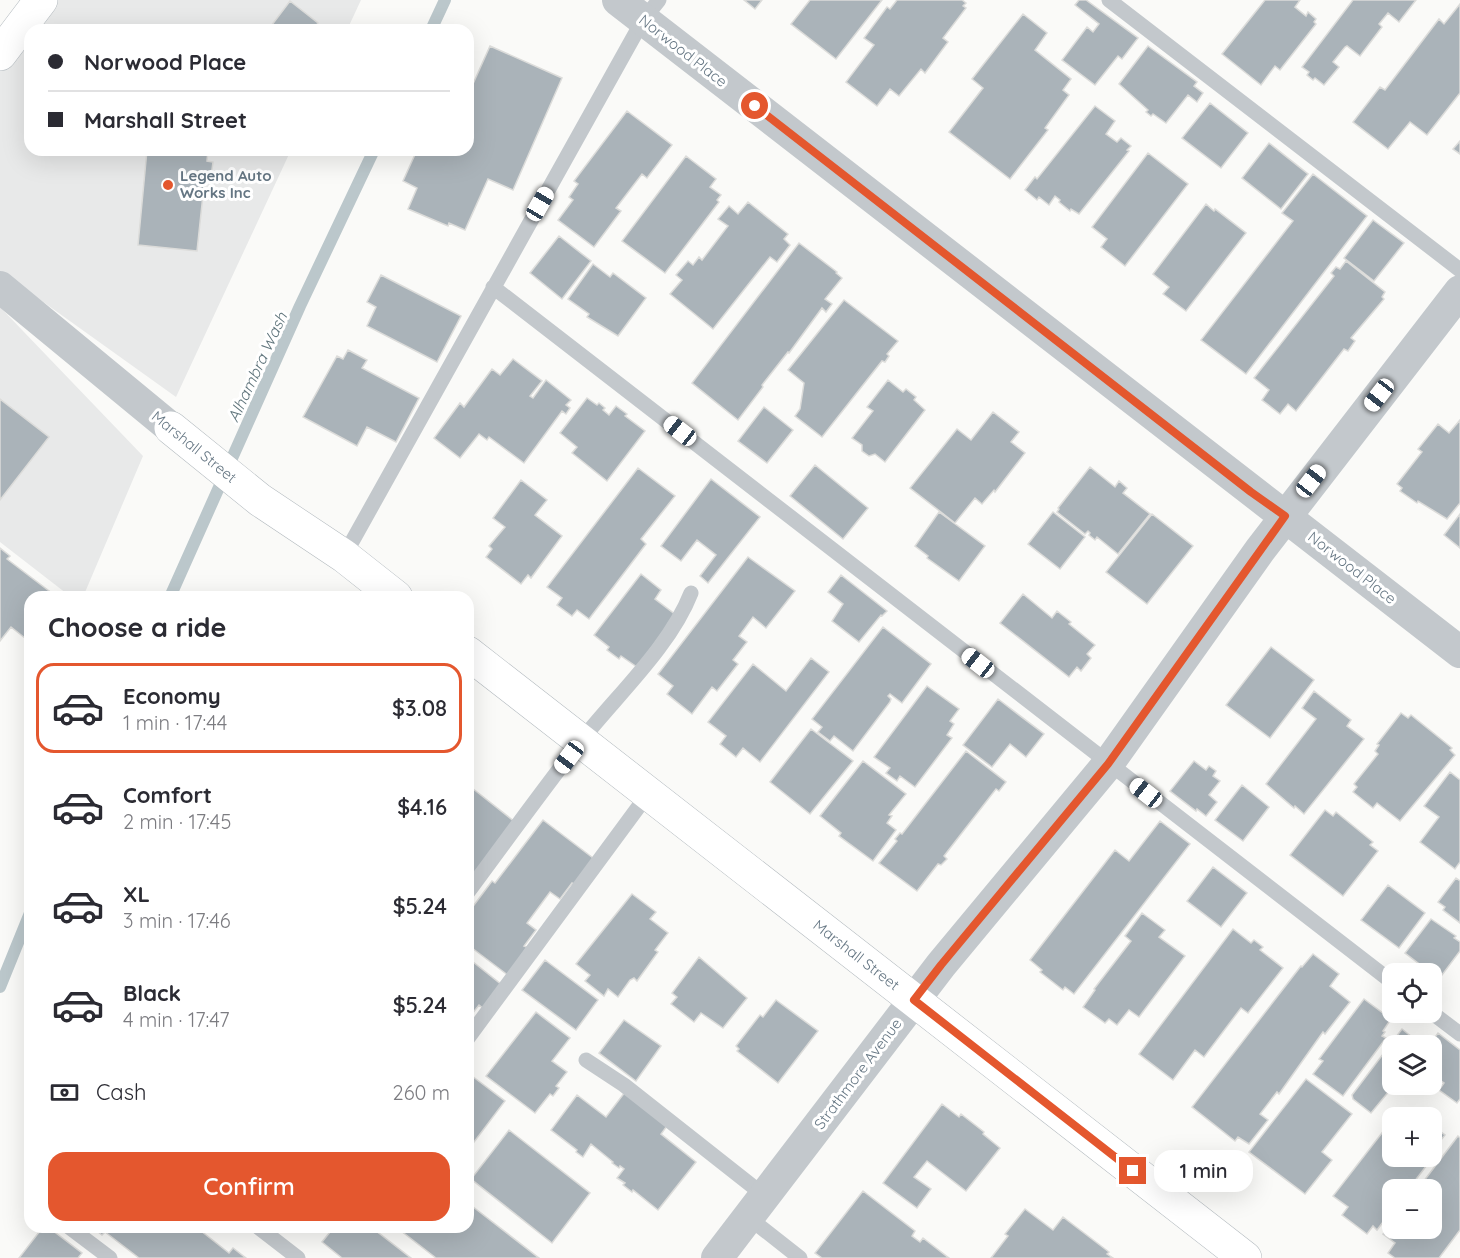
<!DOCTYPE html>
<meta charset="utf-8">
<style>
:root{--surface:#fff;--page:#f7f7f7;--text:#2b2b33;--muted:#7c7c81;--line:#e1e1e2;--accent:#e4572e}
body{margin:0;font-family:Quicksand,sans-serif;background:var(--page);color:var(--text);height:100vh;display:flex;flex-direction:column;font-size:22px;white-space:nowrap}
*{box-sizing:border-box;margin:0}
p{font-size:20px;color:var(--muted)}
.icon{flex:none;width:33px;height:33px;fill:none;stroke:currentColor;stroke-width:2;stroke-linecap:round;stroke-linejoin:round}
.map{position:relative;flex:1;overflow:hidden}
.drawer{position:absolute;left:24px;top:591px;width:450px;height:642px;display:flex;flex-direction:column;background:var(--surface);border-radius:18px;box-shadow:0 6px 24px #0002}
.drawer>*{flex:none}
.top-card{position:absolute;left:24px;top:24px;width:450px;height:132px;border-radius:18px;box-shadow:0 6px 24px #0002;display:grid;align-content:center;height:132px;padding:0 24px;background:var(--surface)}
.tools{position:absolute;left:1382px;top:963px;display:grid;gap:12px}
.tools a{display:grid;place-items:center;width:60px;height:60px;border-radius:12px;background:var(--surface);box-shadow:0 6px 24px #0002;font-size:30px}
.end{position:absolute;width:27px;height:27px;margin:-14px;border:8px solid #e4572e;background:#fff;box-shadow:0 0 0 3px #fff}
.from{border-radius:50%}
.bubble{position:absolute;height:42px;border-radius:18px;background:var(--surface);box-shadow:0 6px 24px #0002;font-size:20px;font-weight:600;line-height:42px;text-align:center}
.car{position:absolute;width:18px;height:36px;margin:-18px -9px;border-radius:8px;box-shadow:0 0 4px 2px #0007;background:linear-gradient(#fff 24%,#345 0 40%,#fff 0 76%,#345 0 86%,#fff 0)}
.top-card b{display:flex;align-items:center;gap:21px;height:57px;font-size:22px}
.top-card b+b{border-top:2px solid var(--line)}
.top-card i{width:15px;height:15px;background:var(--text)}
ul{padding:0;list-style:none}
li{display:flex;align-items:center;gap:18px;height:90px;margin:0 12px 9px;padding:0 12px;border:3px solid transparent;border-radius:18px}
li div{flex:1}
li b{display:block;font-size:22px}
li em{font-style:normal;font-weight:600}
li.current{border-color:var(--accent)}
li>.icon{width:54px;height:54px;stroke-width:1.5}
h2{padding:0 24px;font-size:27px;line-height:72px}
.pay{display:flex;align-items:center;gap:15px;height:66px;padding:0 24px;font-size:22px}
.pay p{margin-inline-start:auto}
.action{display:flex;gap:12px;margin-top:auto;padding:12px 24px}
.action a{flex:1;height:69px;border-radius:18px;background:var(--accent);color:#fff;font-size:24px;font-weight:600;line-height:69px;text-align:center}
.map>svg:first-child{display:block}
</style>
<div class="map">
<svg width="1460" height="1258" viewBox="0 0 1460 1258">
<rect width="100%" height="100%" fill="#fafaf8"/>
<path fill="#e8e9e9" d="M53,0H361L347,30H30Z
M30,31V150H291L176,397L0,271V70Z
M0,307L143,456L83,597H71L0,542Z"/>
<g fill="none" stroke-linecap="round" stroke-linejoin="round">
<path stroke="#bbc7cb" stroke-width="12" d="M431,30L445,0
M170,597L300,306L374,150
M0,987L30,913"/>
</g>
<path fill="#aab3b9" stroke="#dcdcda" stroke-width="1.5" d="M744,0H762L755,9Z
M810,0H882L836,59L791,24Z
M897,0H962L966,3L963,6L966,8L943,38L948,42L925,73L921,69L899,96L890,89L877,106L846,82L874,45L864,38L887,7L890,9Z
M1079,0H1086L1138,38L1122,59L1118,56L1095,85L1062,60L1087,27L1093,32L1099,24L1075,5Z
M1265,0H1300L1295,7L1306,16L1308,12L1316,19L1314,22L1316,24L1280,70L1275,66L1261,85L1222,54Z
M1353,0H1416L1399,22L1388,13L1379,24L1382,27L1360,56L1347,46L1345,47L1333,62L1339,67L1324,85L1315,78L1313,80L1307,75L1309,72L1302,67Z
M290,1L318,23L313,30H268Z
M1460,4V93L1427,135L1410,122L1388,149L1353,122L1380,87L1385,90L1439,19L1444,24Z
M1023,14L1047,33L1035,50L1071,79L1063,90L1069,95L1045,128L1048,130L1010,179L949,132L983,88L972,79Z
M490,46L562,78L513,190L488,179L465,230L449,223L448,226L408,209L417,188L403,181L417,150H468V95Z
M1148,46L1197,82L1194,86L1203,93L1197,102L1188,95L1166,123L1153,114L1151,116L1146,112L1148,110L1119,84Z
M1210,103L1248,133L1221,168L1182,138Z
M1095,106L1115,121L1106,134L1117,142L1121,138L1131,146L1127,150L1129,151L1079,214L1071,209L1070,211L1059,202L1060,200L1055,196L1049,205L1039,197L1037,200L1025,190L1035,177L1037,179Z
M627,111L672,145L647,178L642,174L616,208L621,211L594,247L558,220L573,200L569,197L578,184L574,181Z
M1460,141V154L1453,149Z
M1269,143L1308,174L1281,209L1242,178Z
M147,150H208L207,161L213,162L211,177L205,176L197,251L138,245Z
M1148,153L1188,184L1125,266L1101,247L1107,239L1092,227Z
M686,156L716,179L710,187L721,195L717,200L719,202L665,273L622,241Z
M1313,174L1367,216L1246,374L1201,340L1293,221L1282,213Z
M748,202L788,234L784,239L790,245L777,262L770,257L713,329L670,294L682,280L676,275L688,261L693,265L699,257L702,260L728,226L718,219L729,206L738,214Z
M1206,204L1214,211L1215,209L1246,233L1186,311L1163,294L1169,287L1153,274Z
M1373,220L1404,243L1374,281L1344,258Z
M559,236L591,261L562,299L530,273Z
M799,243L837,272L836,273L842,278L825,299L832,304L826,312L822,308L789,353L788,352L762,385L763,387L738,420L692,383Z
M1346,261L1385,292L1382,297L1384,299L1351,338L1355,341L1348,351L1344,349L1296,411L1288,404L1280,414L1262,400L1269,390L1254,378L1334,276L1331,273L1336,267L1340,269Z
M593,264L610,277L613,273L646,298L618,336L587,317L589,314L568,299Z
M381,275L461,316L437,362L367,326L376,307L367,302Z
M844,300L898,341L887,354L889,356L885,362L882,361L822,437L795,416L800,409L804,383L788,370Z
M348,350L367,360L362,368L419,398L396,442L367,427L357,446L303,417L337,356L343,359Z
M513,359L542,381L530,396L533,398L546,380L571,400L566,405L570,408L566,414L562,411L524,463L489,437L487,440L479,434L460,458L434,438L460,403L464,407L492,369L500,375Z
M888,380L903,392L906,389L916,397L914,400L925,410L885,462L875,454L869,456L862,451V445L852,438L873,411L867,407Z
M587,398L597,405L599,403L605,408L603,410L609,415L616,406L627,414L625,416L645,431L607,481L572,453L577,447L560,433Z
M0,399L49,437L0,500Z
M764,407L793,430L767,463L738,441Z
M993,412L1019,432L1011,442L1025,453L995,492L994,490L982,504L975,498L955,523L910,488L957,429L971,440Z
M1460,420V503L1447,519L1418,501L1417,503L1400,491L1402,488L1397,484L1422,452L1418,449L1438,424L1449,433Z
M815,465L868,508L843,539L790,496Z
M1090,467L1115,487L1119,481L1127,488L1123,493L1150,514L1118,554L1097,537L1095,540L1089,535L1090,533L1088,531L1085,534L1057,512L1059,509L1058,508Z
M638,468L675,496L641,539L646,544L589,619L577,610L572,616L557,605L562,598L547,587Z
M711,479L760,517L708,583L700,576L716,555L697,540L681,561L661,546Z
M521,480L547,500L535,515L562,536L531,578L528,575L521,584L486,557L492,549L489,546L505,527L493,518Z
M939,512L985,546L959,581L927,558L928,556L915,546Z
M1053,512L1085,537L1060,569L1028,544Z
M1152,514L1193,546L1147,604L1106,572Z
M1460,514V548L1444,535Z
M0,548L10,556L7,559L57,597H30V642L11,627L0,641Z
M748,557L795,591L766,628L753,617L739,636L747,642L733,660L738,664L717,691L712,687L692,714L667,694L673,686L658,674Z
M641,574L661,590L655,599L676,615L637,667L621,656L619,659L607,650L609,647L594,635Z
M841,575L887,611L882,616L881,615L859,642L832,621L843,604L828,592Z
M1023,594L1052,618L1057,611L1071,622L1069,624L1095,645L1087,654L1091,658L1081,671L1077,667L1069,677L1000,623Z
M883,627L931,664L902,703L890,694L888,696L891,699L890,702L853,751L834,736L830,741L818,732L822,727L812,719Z
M1271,647L1314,680L1270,738L1226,705Z
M811,658L829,672L760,762L743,748L736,757L720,744L726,736L708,722L753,664L786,691Z
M927,686L959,709L950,721L954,724L947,735L952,738L915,787L900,776L897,781L886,773L890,768L874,757Z
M1314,691L1351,720L1347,726L1364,739L1304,814L1295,806L1294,808L1266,784L1316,719L1302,708Z
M998,699L1044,734L1026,757L1010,744L992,767L963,745Z
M1401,713L1408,718L1411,715L1452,748L1450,750L1455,755L1400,821L1377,803L1373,808L1353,792L1357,787L1354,784L1378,754L1375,751L1379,745L1377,744Z
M811,729L853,761L810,814L770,782Z
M966,751L1006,782L999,791L996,789L944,856L947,859L941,865L938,864L917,891L879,863L897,841L895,839L900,833L902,834Z
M863,761L906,794L889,815L892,816L887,823L896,830L873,861L839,836L841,833L820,816Z
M1194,761L1206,770L1209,766L1216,771L1213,776L1220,781L1209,795L1217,802L1206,816L1197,809L1196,811L1170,791Z
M1450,772L1460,780V862L1455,869L1420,842L1439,817L1424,806Z
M1242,785L1269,807L1243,841L1215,820Z
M472,788L515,822L471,877L468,876V794Z
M1325,810L1333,816L1336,812L1373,842L1370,845L1378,851L1343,896L1290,855Z
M543,820L597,861L574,884L572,883L560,899L550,892L527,923L536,930L524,946L527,947L509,976L468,945V913L492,881L495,883Z
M1160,821L1190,844L1074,994L1065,987L1063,990L1040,972L1042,970L1030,960L1115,850L1129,861Z
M1213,867L1247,893L1221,927L1187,901Z
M1456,878L1460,881V923L1443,910L1445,907L1438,902Z
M1388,885L1425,913L1399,948L1361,920Z
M632,894L656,912L650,919L668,933L655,950L658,952L637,981L634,978L630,980L618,997L608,989L604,996L585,981L590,975L576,964Z
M1142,913L1165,930L1159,937L1185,956L1139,1017L1129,1010L1117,1025L1109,1019L1105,1023L1083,1007L1095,990L1094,989L1131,941L1125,936Z
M1431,919L1456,936L1454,938L1460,942V951L1439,979L1405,953Z
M1233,929L1251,943L1254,940L1263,947L1260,950L1283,968L1248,1013L1241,1008L1204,1057L1195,1050L1173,1080L1139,1054Z
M1313,954L1339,974L1330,986L1350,1002L1325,1034L1323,1032L1279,1094L1277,1092L1260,1114L1268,1120L1249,1144L1238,1137L1235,1141L1192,1107L1301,966L1302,967Z
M699,957L747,998L723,1028L701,1013L694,1022L671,1004L677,997L672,993Z
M468,958L502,985L484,1009L479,1005L468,1019Z
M545,960L598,1000L576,1030L522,990Z
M1364,999L1391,1019L1383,1031L1385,1032L1382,1036L1386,1038L1343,1096L1313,1074L1323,1061L1319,1059Z
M776,1000L818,1031L778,1083L737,1051L739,1049L736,1046L760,1015L763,1017Z
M536,1012L570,1038L552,1061L567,1072L556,1086L559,1088L553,1096L550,1094L535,1113L486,1076Z
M624,1020L661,1046L636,1081L599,1053Z
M1402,1029L1423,1046H1392V1084H1395L1371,1113L1353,1099L1352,1095Z
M1438,1033L1460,1050V1099L1457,1103L1439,1090L1444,1083L1431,1074V1046H1429Z
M468,1073L505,1101L468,1150Z
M1306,1079L1352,1114L1322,1152L1332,1160L1305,1194L1249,1152Z
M625,1092L667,1126L661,1134L696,1162L658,1210L633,1190L632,1192L623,1185L625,1183L617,1178L624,1169L620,1166L619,1168L612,1163L613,1162L591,1144L583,1157L576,1152L577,1150L551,1130L577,1095L606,1117Z
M942,1104L959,1117L961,1114L984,1132L983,1134L1000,1148L966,1191L927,1161L914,1177L931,1189L917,1208L883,1183Z
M1392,1120V1156H1431V1125L1445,1135L1433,1150L1436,1153L1408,1190H1392V1210L1377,1230L1373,1226L1367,1234L1342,1215L1348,1207L1333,1196Z
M509,1130L590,1193L552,1243L471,1179Z
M1458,1136L1460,1138V1230L1439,1258H1395L1388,1253L1395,1243L1383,1234L1392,1222V1228H1431V1190H1417Z
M863,1191L915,1231L912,1236L920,1242L923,1238L949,1258H822L815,1253Z
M468,1203L539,1258H436L396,1227H468Z
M1025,1209L1053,1230L1063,1217L1109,1252L1107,1254L1113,1258H991L1008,1236L1005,1234Z
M43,1227H48L82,1253L78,1258H19Z
M92,1227H196L229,1253L233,1248L246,1258H139L105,1232L102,1235Z
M334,1227H371L411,1258H342L322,1242Z"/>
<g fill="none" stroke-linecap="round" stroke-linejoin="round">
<g stroke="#b3babf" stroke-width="34">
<g id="secondary">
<path d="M0,54L41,0"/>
<path d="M171,428L260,500L344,556L396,597"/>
<path id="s1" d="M468,653L1245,1258"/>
</g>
</g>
<path stroke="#c3c8cc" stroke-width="15" d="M1109,0L1460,270
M493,287L1392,982
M344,556L643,20L659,0
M468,892C505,842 542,791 580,742C616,696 670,647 691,593
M1431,1012L1460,1034
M468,1038L648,794
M586,1060L624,1085L765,1196
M748,1217L800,1258
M69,1227L110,1258
M258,1227L298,1258"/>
<path stroke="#c3c8cc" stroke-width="32" d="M618,0L1460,652
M0,287L171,428
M717,1258L941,965L1108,764L1260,550L1460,291"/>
<use href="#secondary" stroke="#fff" stroke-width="33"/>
</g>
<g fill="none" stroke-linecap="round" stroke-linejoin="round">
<path stroke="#e4572e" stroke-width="8" d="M755,106L1251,492L1285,516L1108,764L941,965L914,1000L1133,1171"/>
</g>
<circle fill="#e4572e" stroke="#fff" stroke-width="2" cx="168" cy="185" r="6"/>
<g text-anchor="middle" stroke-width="6" stroke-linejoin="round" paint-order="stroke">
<g font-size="15" fill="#657683" stroke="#fff">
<text transform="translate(683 51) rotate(38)" y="5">Norwood Place</text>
<text transform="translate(194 447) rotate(39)" y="5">Marshall Street</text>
<text transform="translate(1352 568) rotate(38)" y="5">Norwood Place</text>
<text dy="5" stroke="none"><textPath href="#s1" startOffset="492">Marshall Street</textPath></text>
<text transform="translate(858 1074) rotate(-53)" y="5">Strathmore Avenue</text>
</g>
<g font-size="15" font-weight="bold" fill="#657683" stroke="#fff" text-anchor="start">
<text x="180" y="181">Legend Auto<tspan x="180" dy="17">Works Inc</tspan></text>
</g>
<g font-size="16" font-style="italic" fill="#60757c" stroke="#fff">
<text transform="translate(257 367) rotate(-65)" y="6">Alhambra Wash</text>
</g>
</g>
</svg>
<div class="tools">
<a><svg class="icon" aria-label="locate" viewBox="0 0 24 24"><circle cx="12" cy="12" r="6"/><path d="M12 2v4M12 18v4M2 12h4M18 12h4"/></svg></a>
<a><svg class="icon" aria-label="layers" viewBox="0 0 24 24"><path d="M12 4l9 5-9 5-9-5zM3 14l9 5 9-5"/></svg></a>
<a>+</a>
<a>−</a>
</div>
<i class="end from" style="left:755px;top:106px"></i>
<i class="end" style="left:1133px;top:1171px"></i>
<div class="bubble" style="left:1154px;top:1150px;width:99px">1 min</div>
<i class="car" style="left:540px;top:204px;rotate:30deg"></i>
<i class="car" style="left:1379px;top:395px;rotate:218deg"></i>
<i class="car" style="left:680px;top:431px;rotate:308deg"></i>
<i class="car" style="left:1311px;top:481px;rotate:38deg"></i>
<i class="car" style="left:978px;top:663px;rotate:308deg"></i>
<i class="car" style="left:569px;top:757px;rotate:217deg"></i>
<i class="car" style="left:1146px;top:793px;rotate:308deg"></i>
<div class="top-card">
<b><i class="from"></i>Norwood Place</b>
<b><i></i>Marshall Street</b>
</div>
<section class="drawer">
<h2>Choose a ride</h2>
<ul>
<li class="current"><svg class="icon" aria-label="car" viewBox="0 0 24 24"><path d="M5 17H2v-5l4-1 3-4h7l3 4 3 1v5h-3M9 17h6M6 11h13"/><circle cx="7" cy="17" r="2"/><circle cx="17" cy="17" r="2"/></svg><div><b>Economy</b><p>1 min · 17:44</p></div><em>$3.08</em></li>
<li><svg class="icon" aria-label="car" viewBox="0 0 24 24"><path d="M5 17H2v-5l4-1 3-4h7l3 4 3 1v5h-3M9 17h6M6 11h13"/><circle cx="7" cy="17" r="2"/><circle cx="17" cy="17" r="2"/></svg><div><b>Comfort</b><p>2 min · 17:45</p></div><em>$4.16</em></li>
<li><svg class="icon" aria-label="car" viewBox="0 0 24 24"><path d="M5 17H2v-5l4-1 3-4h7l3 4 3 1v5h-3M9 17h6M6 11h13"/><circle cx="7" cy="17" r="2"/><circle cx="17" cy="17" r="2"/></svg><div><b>XL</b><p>3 min · 17:46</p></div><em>$5.24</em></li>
<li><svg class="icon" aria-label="car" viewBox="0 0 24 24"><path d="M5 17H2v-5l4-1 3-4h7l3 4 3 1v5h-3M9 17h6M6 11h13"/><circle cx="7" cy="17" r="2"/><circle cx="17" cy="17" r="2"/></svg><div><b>Black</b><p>4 min · 17:47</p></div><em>$5.24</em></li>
</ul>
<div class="pay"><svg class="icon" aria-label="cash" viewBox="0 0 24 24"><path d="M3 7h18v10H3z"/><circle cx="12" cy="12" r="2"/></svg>Cash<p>260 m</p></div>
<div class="action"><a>Confirm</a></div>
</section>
</div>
